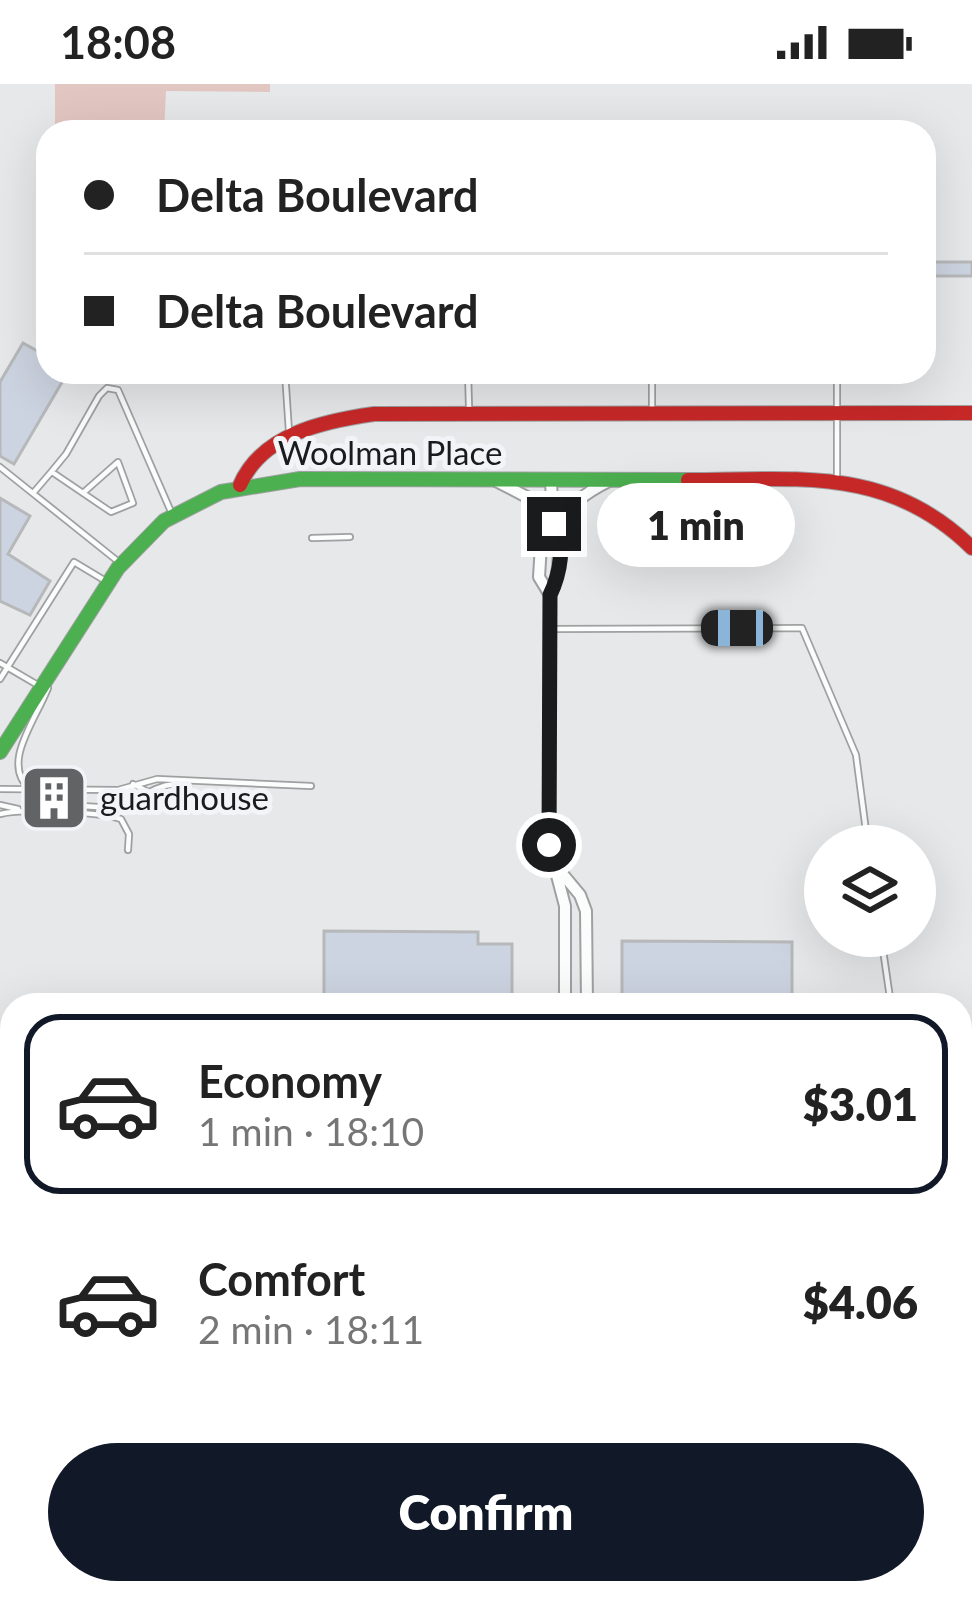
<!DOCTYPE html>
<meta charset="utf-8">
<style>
:root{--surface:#fff;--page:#f6f6f6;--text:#222;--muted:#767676;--line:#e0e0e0;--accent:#111827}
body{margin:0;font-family:Lato,sans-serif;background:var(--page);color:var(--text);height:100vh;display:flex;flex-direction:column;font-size:45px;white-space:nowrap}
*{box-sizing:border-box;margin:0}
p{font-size:39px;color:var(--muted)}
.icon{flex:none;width:66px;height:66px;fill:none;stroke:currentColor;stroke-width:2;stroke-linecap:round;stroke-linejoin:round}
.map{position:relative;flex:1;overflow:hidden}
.sheet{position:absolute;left:0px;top:909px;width:972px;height:612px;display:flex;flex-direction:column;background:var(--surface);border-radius:36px 36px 0 0;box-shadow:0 12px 48px #0002}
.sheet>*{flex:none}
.hud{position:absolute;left:36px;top:36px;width:900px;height:264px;border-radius:36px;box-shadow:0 12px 48px #0002;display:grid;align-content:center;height:264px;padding:0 48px;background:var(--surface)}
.buttons{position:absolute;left:804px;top:741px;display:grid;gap:24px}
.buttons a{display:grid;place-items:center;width:132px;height:132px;border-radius:50%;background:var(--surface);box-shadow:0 12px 48px #0002;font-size:60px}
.end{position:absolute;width:54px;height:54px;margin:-27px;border:15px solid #1a1b1d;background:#fff;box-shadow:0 0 0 6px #fff}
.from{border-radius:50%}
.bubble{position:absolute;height:84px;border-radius:42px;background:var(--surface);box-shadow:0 12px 48px #0002;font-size:39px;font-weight:800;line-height:84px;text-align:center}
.car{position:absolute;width:36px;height:72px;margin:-36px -18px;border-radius:15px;box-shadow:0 0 9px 3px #0007;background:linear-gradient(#222 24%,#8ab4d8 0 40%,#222 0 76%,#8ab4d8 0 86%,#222 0)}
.hud b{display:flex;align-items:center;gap:42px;height:114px;font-size:45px}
.hud b+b{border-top:3px solid var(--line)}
.hud i{width:30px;height:30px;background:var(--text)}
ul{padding:21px 0 0;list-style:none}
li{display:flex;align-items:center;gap:36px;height:180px;margin:0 24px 18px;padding:0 24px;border:6px solid transparent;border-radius:36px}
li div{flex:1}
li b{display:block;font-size:45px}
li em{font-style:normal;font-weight:800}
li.selected{border-color:var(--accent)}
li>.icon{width:108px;height:108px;stroke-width:1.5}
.cta{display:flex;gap:24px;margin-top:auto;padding:24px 48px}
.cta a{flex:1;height:138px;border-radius:72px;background:var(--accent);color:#fff;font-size:48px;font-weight:800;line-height:138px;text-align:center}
.status{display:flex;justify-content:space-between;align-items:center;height:84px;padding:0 60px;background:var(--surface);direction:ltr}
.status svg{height:33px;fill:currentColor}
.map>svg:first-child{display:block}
</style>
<div class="status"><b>18:08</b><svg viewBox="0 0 49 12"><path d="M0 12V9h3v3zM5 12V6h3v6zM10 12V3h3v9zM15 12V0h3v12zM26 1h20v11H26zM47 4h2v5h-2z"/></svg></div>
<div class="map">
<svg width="972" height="1521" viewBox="0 0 972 1521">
<rect width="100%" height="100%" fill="#e6e8ea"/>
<path fill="#e2c6c1" d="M55,0H270V8L166,7L164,48H55Z"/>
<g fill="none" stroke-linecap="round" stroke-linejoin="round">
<path stroke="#d49e95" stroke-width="3" d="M0,1198L9,1254"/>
</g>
<path fill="#cdd4e1" stroke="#b7b8ba" stroke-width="3" d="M924,178H972V192H924Z
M23,259L48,273V288H68L14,380L0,372V298Z
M0,414L30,432L8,470L50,497L30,531L0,517Z
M324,847L478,848V860H512V921H324Z
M622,857L792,858V921H622Z
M12,1026V1085L3,1086L0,1028Z"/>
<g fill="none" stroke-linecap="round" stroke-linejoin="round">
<g stroke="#9fa0a1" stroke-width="8">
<path id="lane" d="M271,288H272
M285,288L289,348
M468,288L469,323
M837,288V391
M652,328V288
M0,383L120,479
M52,387L66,370L99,312L107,304L118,306L172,430
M34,408L52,387V388L111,428L133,419L118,378L83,409
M312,454L350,453
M552,545L802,544L856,671L868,762
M0,579L36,600
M0,595L74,478L104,496
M133,700L166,717
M0,705L118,706L157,695L311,702
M30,705C0,680 36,636 48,604
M0,721L18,725
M50,726C74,717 95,726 120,722C139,719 147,703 175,700
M0,730C24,724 97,728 121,735L129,750L128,766
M881,852L891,921
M966,1375L967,1306
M332,1509V1521
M101,1521V1509
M170,1521V1509
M192,1521L193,1509"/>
</g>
<g stroke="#9fa0a1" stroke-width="14">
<path id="street" d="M551,396C551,436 569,472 550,511L549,761L565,822V921
M496,397L527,413L542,444
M559,448C567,421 585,409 609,397
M550,511L539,493L542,444L551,431
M560,787L580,811L586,827L587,921
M46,1509V1521
M258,1521V1509"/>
</g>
<g stroke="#9fa0a1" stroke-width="16">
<path id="fast" d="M0,668L118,484L164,437L221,408L300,395L688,396
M0,1278H12
M399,1509L901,1521"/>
</g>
<g stroke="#9fa0a1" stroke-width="16">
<path id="slow" d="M960,1261L972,1259"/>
</g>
<g stroke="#9fa0a1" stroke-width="16">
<path id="jam" d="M688,396C796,396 888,381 972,464
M240,401C262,350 324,337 374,330L972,329
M960,1233L972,1231
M0,1303H12
M0,1501H12"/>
</g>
<use href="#lane" stroke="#fbfcfc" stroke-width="4.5"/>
<use href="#street" stroke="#fbfcfc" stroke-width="10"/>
<use href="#fast" stroke="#4caf50" stroke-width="14"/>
<use href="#slow" stroke="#ffc107" stroke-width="14"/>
<use href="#jam" stroke="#c62828" stroke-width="14"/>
</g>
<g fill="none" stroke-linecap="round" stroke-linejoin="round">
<path stroke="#1a1b1d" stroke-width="15" d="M549,761L550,511C560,490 566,460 554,440"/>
</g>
<defs>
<g id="building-square" transform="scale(3.45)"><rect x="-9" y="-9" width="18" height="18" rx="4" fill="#616365" stroke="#f2f4f8"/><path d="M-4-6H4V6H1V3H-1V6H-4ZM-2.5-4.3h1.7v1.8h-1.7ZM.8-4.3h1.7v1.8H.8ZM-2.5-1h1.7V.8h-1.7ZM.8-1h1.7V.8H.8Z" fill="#fff"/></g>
</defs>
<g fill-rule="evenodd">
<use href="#building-square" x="54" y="714"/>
</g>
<g text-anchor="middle" stroke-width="10" stroke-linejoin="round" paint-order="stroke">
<g font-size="33" fill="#1a1b1d" stroke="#f2f4f8">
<text x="390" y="381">Woolman Place</text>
</g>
<g font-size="33" fill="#1a1b1d" stroke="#f2f4f8" text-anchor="start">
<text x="100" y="726">guardhouse</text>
</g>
</g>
</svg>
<div class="buttons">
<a><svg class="icon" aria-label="layers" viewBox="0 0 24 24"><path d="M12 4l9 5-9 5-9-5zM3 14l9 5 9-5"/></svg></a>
</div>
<i class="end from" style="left:549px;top:761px"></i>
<i class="end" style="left:554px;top:440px"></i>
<div class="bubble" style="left:597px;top:399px;width:198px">1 min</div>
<i class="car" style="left:737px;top:544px;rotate:270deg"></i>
<div class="hud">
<b><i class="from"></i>Delta Boulevard</b>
<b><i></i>Delta Boulevard</b>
</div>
<section class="sheet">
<ul>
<li class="selected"><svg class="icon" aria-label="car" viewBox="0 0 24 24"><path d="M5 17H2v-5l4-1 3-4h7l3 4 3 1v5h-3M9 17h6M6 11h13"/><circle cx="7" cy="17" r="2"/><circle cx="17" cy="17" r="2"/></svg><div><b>Economy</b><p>1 min · 18:10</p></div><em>$3.01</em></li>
<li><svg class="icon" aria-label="car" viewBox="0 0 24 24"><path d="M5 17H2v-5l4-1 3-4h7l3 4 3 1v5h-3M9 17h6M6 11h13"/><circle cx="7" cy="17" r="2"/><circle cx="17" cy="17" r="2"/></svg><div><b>Comfort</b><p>2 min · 18:11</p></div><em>$4.06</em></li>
</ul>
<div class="cta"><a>Confirm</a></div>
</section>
</div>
